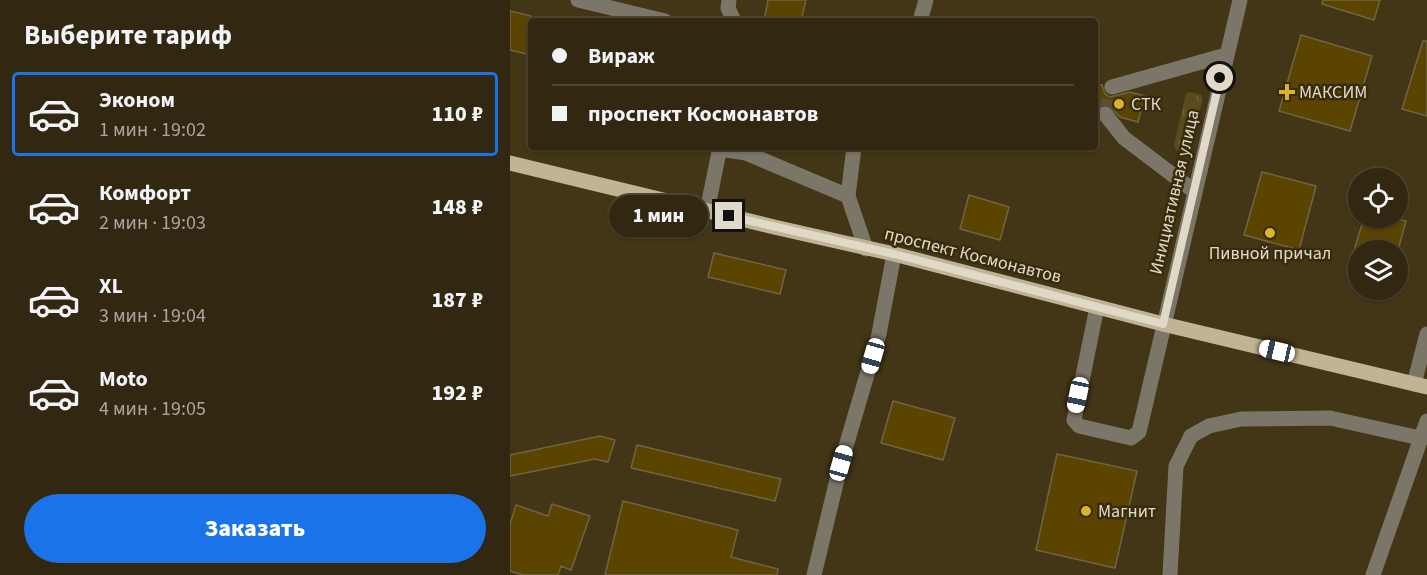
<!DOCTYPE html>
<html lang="ru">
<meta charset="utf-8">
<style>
:root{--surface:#322811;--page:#3d341f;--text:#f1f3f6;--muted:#a8a69f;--line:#4d4431;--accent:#1a73e8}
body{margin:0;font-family:"Source Sans 3",sans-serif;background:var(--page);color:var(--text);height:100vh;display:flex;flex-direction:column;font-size:22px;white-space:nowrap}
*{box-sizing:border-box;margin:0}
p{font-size:20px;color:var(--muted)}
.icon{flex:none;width:33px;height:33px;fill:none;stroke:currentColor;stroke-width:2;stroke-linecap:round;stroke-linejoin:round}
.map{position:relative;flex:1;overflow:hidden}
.drawer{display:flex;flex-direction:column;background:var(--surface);width:510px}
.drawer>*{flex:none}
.banner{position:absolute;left:18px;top:18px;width:570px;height:132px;border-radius:6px;box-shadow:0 2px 4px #0004,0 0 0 2px var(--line);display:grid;align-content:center;height:132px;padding:0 24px;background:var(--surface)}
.controls{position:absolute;left:838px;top:168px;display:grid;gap:12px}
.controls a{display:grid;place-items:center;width:60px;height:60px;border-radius:50%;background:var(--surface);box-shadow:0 2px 4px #0004,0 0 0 2px var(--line);font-size:30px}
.end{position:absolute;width:27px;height:27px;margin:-14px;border:8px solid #e0d9c8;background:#111;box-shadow:0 0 0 3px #111}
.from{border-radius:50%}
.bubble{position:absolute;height:42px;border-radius:21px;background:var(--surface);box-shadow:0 2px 4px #0004,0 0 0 2px var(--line);font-size:20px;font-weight:800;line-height:42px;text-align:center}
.car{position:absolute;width:18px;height:36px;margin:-18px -9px;border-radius:8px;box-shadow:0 0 4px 2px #0007;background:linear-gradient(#fff 24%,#345 0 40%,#fff 0 76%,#345 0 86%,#fff 0)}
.banner b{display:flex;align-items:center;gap:21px;height:57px;font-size:22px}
.banner b+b{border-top:2px solid var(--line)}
.banner i{width:15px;height:15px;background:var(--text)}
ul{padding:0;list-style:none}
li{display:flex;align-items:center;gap:18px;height:84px;margin:0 12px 9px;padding:0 12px;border:3px solid transparent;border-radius:6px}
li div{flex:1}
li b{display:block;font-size:22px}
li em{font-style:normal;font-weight:800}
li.current{border-color:var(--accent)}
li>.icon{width:54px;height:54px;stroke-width:1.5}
h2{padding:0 24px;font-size:27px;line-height:72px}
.action{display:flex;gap:12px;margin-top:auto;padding:12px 24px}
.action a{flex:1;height:69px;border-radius:36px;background:var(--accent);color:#fff;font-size:24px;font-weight:800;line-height:69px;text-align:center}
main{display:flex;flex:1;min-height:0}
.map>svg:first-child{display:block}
</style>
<main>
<section class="drawer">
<h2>Выберите тариф</h2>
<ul>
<li class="current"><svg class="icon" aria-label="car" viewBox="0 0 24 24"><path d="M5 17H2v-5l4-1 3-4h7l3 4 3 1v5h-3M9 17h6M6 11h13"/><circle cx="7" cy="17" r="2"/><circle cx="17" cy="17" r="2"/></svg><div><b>Эконом</b><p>1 мин · 19:02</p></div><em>110 ₽</em></li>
<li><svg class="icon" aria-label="car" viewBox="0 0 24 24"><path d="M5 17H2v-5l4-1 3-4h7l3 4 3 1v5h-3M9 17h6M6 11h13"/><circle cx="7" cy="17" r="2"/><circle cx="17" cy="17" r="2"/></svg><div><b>Комфорт</b><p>2 мин · 19:03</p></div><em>148 ₽</em></li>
<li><svg class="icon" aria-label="car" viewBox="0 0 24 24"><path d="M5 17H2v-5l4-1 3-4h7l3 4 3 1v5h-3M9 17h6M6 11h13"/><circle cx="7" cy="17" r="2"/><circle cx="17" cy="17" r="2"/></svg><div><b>XL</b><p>3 мин · 19:04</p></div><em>187 ₽</em></li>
<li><svg class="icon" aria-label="car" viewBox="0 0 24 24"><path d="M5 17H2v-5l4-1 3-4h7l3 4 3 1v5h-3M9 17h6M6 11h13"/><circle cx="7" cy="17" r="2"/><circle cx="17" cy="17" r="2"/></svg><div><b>Moto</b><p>4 мин · 19:05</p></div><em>192 ₽</em></li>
</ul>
<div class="action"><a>Заказать</a></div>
</section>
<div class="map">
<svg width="917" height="575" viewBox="0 0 917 575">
<defs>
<pattern id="grass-tufts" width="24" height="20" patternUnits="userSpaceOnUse" patternTransform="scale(1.5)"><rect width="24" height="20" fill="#5a4a1e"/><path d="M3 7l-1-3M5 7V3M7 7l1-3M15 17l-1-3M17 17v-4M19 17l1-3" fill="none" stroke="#71643d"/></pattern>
</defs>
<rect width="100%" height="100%" fill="#423617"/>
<path fill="url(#grass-tufts)" d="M681,92L691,95L692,102L679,150L675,153L666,150L664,145L676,93Z"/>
<path fill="#5a4400" stroke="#706444" stroke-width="1.5" d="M258,0H296L291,21H254Z
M813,0H870L864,20L812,4Z
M0,11L21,16V55L0,50Z
M791,35L862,56L840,131L769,111Z
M913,41H917V116L892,109Z
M585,84L592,85L595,94L600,97L620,92L635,96L628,122L610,117L598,105L589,106L585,111Z
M752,172L806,186L789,250L734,235Z
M459,195L499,207L490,240L450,229Z
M854,218H883L896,221L888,250H844Z
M204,253L276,270L270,294L198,277Z
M383,401L445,418L433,460L371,443Z
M90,436L105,440L98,462L85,459L0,476V455Z
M127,445L271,479L265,501L121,468Z
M547,454L627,471L605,568L526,550Z
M113,501L228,530L221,557L268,569L267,575H95Z
M42,504L80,516L61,570L51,566L48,575H13L0,571V524L6,505L38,516Z"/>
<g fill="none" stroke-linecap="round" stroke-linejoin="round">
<path stroke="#5a4e32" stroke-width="15" stroke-dasharray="15 8" stroke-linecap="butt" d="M595,114L602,87"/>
<path stroke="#7c7668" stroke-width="15" d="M68,0L155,21
M219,0L218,8L224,21
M410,21L416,0
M602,87L716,55
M595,114L614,138L684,191
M210,149L236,153L338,196L356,249
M338,196L344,147
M197,211L210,147
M587,307L564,420L569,426L621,438L629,432L730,0
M904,384L917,334
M304,575L331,463L369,334L384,254
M660,575L666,466L681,436L699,426L731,419L820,418L910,438
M863,575L917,421"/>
<path stroke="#c0b497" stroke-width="15" d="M0,163L264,227L384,254L653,324L917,387"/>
</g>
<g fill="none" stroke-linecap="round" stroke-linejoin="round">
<path stroke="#e0d9c8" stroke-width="8" d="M219,216L384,254L653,324L710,78"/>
</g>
<g fill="#dcb233" stroke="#372c0c" stroke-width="2">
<path d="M774 83h6v6h6v6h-6v6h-6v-6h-6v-6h6z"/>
<circle cx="609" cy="104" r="6"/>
<circle cx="760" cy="233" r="6"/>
<circle cx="576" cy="511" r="6"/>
</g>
<g text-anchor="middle" stroke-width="5" stroke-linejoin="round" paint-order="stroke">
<g font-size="18" fill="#e0d9c8" stroke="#372c0c" text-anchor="start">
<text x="789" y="98">МАКСИМ</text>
<text x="621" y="110">СТК</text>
<text x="760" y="259" text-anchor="middle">Пивной причал</text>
<text x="588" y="517">Магнит</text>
</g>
<g font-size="18" fill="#e0d9c8" stroke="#372c0c">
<text transform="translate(664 192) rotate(-77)" y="6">Инициативная улица</text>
<text transform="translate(463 255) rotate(14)" y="6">проспект Космонавтов</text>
</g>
</g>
</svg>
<div class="controls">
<a><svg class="icon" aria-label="locate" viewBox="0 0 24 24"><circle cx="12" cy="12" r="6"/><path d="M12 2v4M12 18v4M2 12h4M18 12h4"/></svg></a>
<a><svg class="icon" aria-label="layers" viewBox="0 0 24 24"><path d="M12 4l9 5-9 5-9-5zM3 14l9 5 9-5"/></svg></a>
</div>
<i class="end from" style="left:710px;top:78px"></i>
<i class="end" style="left:219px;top:216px"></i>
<div class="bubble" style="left:99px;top:195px;width:99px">1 мин</div>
<i class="car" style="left:767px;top:351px;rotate:283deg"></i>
<i class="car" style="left:363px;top:356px;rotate:196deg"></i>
<i class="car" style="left:568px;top:395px;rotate:192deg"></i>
<i class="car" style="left:331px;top:463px;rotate:16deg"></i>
<div class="banner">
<b><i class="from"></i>Вираж</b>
<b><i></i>проспект Космонавтов</b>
</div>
</div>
</main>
